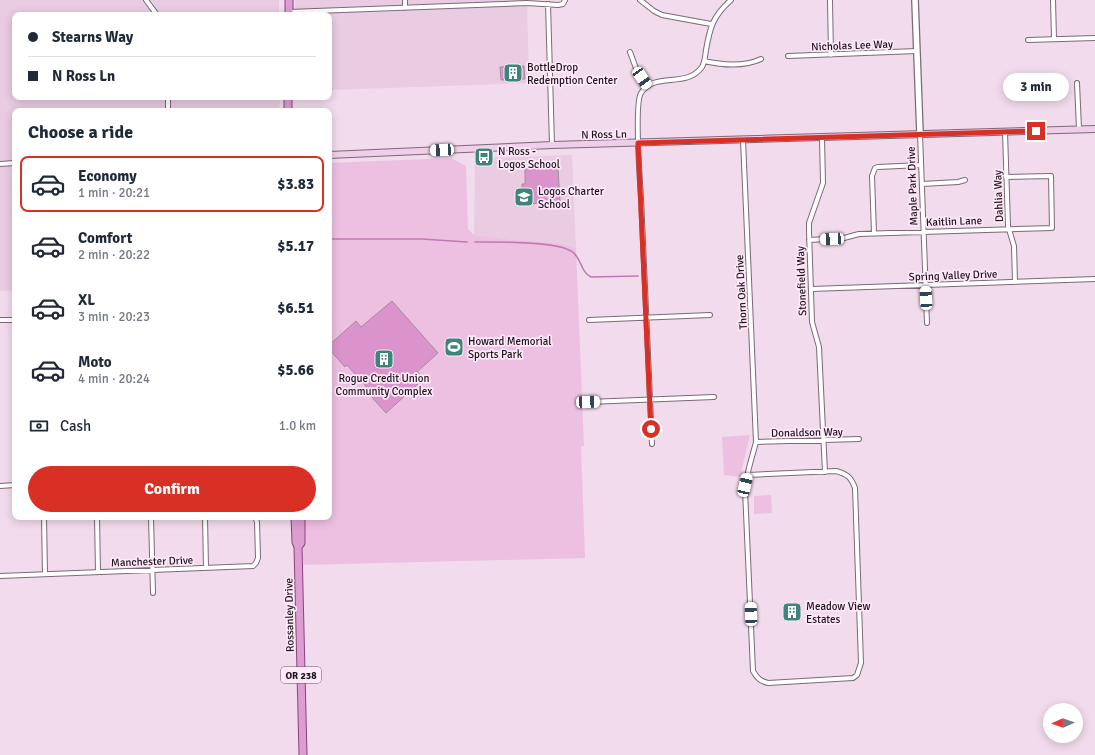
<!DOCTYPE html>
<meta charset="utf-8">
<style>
:root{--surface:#fff;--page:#f2f2f3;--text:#1f2937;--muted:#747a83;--line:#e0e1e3;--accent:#d93025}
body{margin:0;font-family:Signika,sans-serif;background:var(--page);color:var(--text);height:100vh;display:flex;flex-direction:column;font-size:15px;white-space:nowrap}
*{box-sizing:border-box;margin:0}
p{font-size:13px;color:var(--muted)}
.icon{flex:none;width:22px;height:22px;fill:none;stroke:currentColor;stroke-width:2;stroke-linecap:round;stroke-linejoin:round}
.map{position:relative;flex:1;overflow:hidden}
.sheet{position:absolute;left:12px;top:108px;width:320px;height:412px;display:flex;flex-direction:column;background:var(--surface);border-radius:8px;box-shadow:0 2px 10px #0003}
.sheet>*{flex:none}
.guide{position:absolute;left:12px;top:12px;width:320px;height:88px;border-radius:8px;box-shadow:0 2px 10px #0003;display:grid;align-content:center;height:88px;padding:0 16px;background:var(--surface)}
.needle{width:26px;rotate:268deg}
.tools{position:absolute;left:1043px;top:703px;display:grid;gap:8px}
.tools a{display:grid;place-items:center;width:40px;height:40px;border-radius:50%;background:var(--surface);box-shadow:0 2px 10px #0003;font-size:20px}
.end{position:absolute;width:18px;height:18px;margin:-9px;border:5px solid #d93025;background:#fff;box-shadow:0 0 0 2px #fff}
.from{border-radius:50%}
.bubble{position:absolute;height:28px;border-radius:14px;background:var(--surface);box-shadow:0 2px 10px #0003;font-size:13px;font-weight:700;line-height:28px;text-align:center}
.car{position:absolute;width:12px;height:24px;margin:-12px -6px;border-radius:5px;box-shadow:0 0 3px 1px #0007;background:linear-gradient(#fff 24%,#345 0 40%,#fff 0 76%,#345 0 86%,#fff 0)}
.guide b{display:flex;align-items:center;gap:14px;height:38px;font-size:15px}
.guide b+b{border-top:1px solid var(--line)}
.guide i{width:10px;height:10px;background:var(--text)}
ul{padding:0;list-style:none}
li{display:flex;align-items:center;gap:12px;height:56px;margin:0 8px 6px;padding:0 8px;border:2px solid transparent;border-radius:8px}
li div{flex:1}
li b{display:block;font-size:15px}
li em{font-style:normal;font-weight:700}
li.on{border-color:var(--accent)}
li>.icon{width:36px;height:36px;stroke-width:1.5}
h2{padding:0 16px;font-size:18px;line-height:48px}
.pay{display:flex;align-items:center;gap:10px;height:44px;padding:0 16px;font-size:15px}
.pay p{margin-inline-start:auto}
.button{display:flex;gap:8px;margin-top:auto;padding:8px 16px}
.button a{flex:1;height:46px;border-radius:24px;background:var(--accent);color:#fff;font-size:16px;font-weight:700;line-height:46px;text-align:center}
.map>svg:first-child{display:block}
</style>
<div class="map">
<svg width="1095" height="755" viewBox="0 0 1095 755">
<rect width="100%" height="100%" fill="#f1dbec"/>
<path fill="#e9cce2" d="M0,0H279V15H15V97H280L279,111H15V290L0,291Z
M295,0H527L529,83L329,90V15H296Z
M572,155L576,248L558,243L514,240L474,235L475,158Z"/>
<path fill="#edc0e2" d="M451,158L466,166L468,229L474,235L514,240L558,243L576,248L584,446H581L585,558L302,565V517H329V163Z
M750,435L740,477L724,475L722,437Z
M771,495L772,513L754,514V496Z"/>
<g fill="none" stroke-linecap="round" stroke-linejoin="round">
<path stroke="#c07ab1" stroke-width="1.5" d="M329,239H422L467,242
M475,242C496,242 555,241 571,251C582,257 580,272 591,277L638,276"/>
</g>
<path fill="#db93cb" stroke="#a38e9d" d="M524,66L525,79L501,80L500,67Z
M558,168L560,202L526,204L525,189H522V184H525V169Z
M392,301L438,353L417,372L420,374L414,379L418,384L386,413L369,394L371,392L347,365L345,367L329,349V345L356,321L361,327Z
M796,603V616L788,617L787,604Z"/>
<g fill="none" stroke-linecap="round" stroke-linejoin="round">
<g stroke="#7d6978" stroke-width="6">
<path id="minor" d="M146,0L157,15
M405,0V8
M640,0L654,11L662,15L711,24
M830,0L831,55
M1053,0L1054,39
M548,4L552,145
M289,12L527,3L558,5L563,4L565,0
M1028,40L1095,38
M630,52L637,71L647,86
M788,56L917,51
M704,61C722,65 744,67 761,59
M1077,83L1079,129
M168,97V111
M1005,132L1008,226L1014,246L1015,282
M920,134L927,323
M822,138L823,183L809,223V231L812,322L819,347L825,472
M743,140L756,442C752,458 746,474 745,490L753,671C757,678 760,681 768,683L853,678L857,675L861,663L855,488C851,477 847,474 836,471L748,475
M0,164L15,163
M922,184L958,182L965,180
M874,233L872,176L875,168L878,167L921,165
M809,240L844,238L859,234L1052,228L1051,176L1006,177
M811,289L1095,279
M0,320H15
M589,320L710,315
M588,402L714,397
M756,442L859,439
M652,444C648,362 645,280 641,198C640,181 634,104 641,93C655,71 686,89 702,67C705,62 705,56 706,50C710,27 713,16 731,0
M0,486L15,485
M44,517L45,574
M97,517L98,572
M151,517L153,593
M205,517L206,568
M0,576L253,566L256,563L258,558L257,522L255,517"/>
</g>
<g stroke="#7d6978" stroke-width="8">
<path id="tertiary" d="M915,0L920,134"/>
</g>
<g stroke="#7d6978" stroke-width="8">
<path id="secondary" d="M329,155L552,145L1095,129"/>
</g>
<g stroke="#8b437e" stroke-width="9">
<path id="primary" d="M289,0V15
M288,111V97
M295,517L296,542L298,547L303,755
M298,547L301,543V517"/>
</g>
<use href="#minor" stroke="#fff" stroke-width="4"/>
<use href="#tertiary" stroke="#fff" stroke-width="5.5"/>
<use href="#secondary" stroke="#eecee8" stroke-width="6"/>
<use href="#primary" stroke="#dd9dd1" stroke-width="7"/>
</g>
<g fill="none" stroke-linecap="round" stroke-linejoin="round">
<path stroke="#d93025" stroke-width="5" d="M651,429L638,143L1036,131"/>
</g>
<defs>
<g id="building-square" transform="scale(1)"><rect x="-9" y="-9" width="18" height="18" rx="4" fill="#3e847b" stroke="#ffe8f9"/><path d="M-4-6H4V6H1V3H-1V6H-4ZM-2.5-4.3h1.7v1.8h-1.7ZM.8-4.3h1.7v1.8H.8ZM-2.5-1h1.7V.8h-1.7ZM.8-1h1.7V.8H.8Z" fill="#fff"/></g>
<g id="bus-square" transform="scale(1)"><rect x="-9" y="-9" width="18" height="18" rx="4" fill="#3e847b" stroke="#ffe8f9"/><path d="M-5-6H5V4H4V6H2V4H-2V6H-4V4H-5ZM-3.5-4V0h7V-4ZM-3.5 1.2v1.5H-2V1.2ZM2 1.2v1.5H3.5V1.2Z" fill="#fff"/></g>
<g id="school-square" transform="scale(1)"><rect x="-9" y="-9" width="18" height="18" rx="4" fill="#3e847b" stroke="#ffe8f9"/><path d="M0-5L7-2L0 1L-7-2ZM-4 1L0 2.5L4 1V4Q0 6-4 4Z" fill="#fff"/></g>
<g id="stadium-square" transform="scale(1)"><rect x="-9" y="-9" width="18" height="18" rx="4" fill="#3e847b" stroke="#ffe8f9"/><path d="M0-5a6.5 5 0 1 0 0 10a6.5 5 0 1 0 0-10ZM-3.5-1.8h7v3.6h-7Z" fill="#fff"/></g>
</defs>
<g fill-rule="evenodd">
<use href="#building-square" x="513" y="73"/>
<use href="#bus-square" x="484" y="157"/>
<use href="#school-square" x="524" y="197"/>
<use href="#stadium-square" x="454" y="347"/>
<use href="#building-square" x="384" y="359"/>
<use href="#building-square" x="792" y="612"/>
</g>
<g text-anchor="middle" stroke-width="3.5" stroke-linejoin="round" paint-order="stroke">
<rect fill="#ffe8f9" stroke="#61545e" stroke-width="1" x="281" y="667" width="40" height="16" rx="3"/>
<g font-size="10" font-weight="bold" fill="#1d151b">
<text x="301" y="679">OR 238</text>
</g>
<g font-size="11" fill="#1d151b" stroke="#ffe8f9">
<text transform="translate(852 45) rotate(-2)" y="4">Nicholas Lee Way</text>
<text transform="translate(604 134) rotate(-1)" y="4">N Ross Ln</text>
<text transform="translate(912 186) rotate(-92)" y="4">Maple Park Drive</text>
<text transform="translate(998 196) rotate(-92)" y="4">Dahlia Way</text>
<text transform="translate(954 221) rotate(-2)" y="4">Kaitlin Lane</text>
<text transform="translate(953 275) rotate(-2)" y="4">Spring Valley Drive</text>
<text transform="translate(801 281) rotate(-92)" y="4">Stonefield Way</text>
<text transform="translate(741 292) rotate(-93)" y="4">Thorn Oak Drive</text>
<text transform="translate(807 432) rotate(-1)" y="4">Donaldson Way</text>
<text transform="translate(152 561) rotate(-2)" y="4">Manchester Drive</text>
<text transform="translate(289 615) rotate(-91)" y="4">Rossanley Drive</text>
</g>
<g font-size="11" fill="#1d151b" stroke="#ffe8f9" text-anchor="start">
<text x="527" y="71">BottleDrop<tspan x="527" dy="13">Redemption Center</tspan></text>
<text x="498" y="155">N Ross -<tspan x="498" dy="13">Logos School</tspan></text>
<text x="538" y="195">Logos Charter<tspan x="538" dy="13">School</tspan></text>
<text x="468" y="345">Howard Memorial<tspan x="468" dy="13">Sports Park</tspan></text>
<text x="384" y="382" text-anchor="middle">Rogue Credit Union<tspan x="384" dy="13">Community Complex</tspan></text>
<text x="806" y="610">Meadow View<tspan x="806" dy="13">Estates</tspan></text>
</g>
</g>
</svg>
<div class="tools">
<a><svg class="needle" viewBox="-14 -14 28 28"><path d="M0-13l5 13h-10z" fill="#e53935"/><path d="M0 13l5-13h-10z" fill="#747a83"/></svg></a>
</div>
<i class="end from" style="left:651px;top:429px"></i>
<i class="end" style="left:1036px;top:131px"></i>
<div class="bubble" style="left:1003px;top:73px;width:66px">3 min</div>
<i class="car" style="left:642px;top:78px;rotate:146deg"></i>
<i class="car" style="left:442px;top:150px;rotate:267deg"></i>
<i class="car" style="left:832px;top:239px;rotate:267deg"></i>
<i class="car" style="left:926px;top:298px;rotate:357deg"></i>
<i class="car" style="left:588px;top:402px;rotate:88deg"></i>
<i class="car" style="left:745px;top:485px;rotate:13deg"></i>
<i class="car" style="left:751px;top:614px;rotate:358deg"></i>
<div class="guide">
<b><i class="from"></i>Stearns Way</b>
<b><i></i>N Ross Ln</b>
</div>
<section class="sheet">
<h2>Choose a ride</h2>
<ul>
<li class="on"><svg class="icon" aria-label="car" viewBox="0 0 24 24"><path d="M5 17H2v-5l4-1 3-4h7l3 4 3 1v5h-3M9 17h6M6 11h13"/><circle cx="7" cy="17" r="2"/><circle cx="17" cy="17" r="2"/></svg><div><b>Economy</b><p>1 min · 20:21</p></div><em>$3.83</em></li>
<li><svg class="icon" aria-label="car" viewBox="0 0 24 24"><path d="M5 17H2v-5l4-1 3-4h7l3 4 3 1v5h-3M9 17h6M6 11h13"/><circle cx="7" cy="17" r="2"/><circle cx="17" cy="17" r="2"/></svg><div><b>Comfort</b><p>2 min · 20:22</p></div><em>$5.17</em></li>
<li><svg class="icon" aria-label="car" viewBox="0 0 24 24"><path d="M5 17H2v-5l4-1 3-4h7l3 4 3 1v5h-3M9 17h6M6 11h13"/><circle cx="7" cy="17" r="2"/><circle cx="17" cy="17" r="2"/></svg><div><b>XL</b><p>3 min · 20:23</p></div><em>$6.51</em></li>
<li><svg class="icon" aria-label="car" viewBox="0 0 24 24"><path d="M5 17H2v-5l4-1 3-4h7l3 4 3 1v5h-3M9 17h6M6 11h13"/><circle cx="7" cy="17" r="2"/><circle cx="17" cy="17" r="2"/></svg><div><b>Moto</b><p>4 min · 20:24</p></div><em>$5.66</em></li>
</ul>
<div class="pay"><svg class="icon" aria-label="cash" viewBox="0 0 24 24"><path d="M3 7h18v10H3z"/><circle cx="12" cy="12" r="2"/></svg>Cash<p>1.0 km</p></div>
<div class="button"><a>Confirm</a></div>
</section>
</div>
